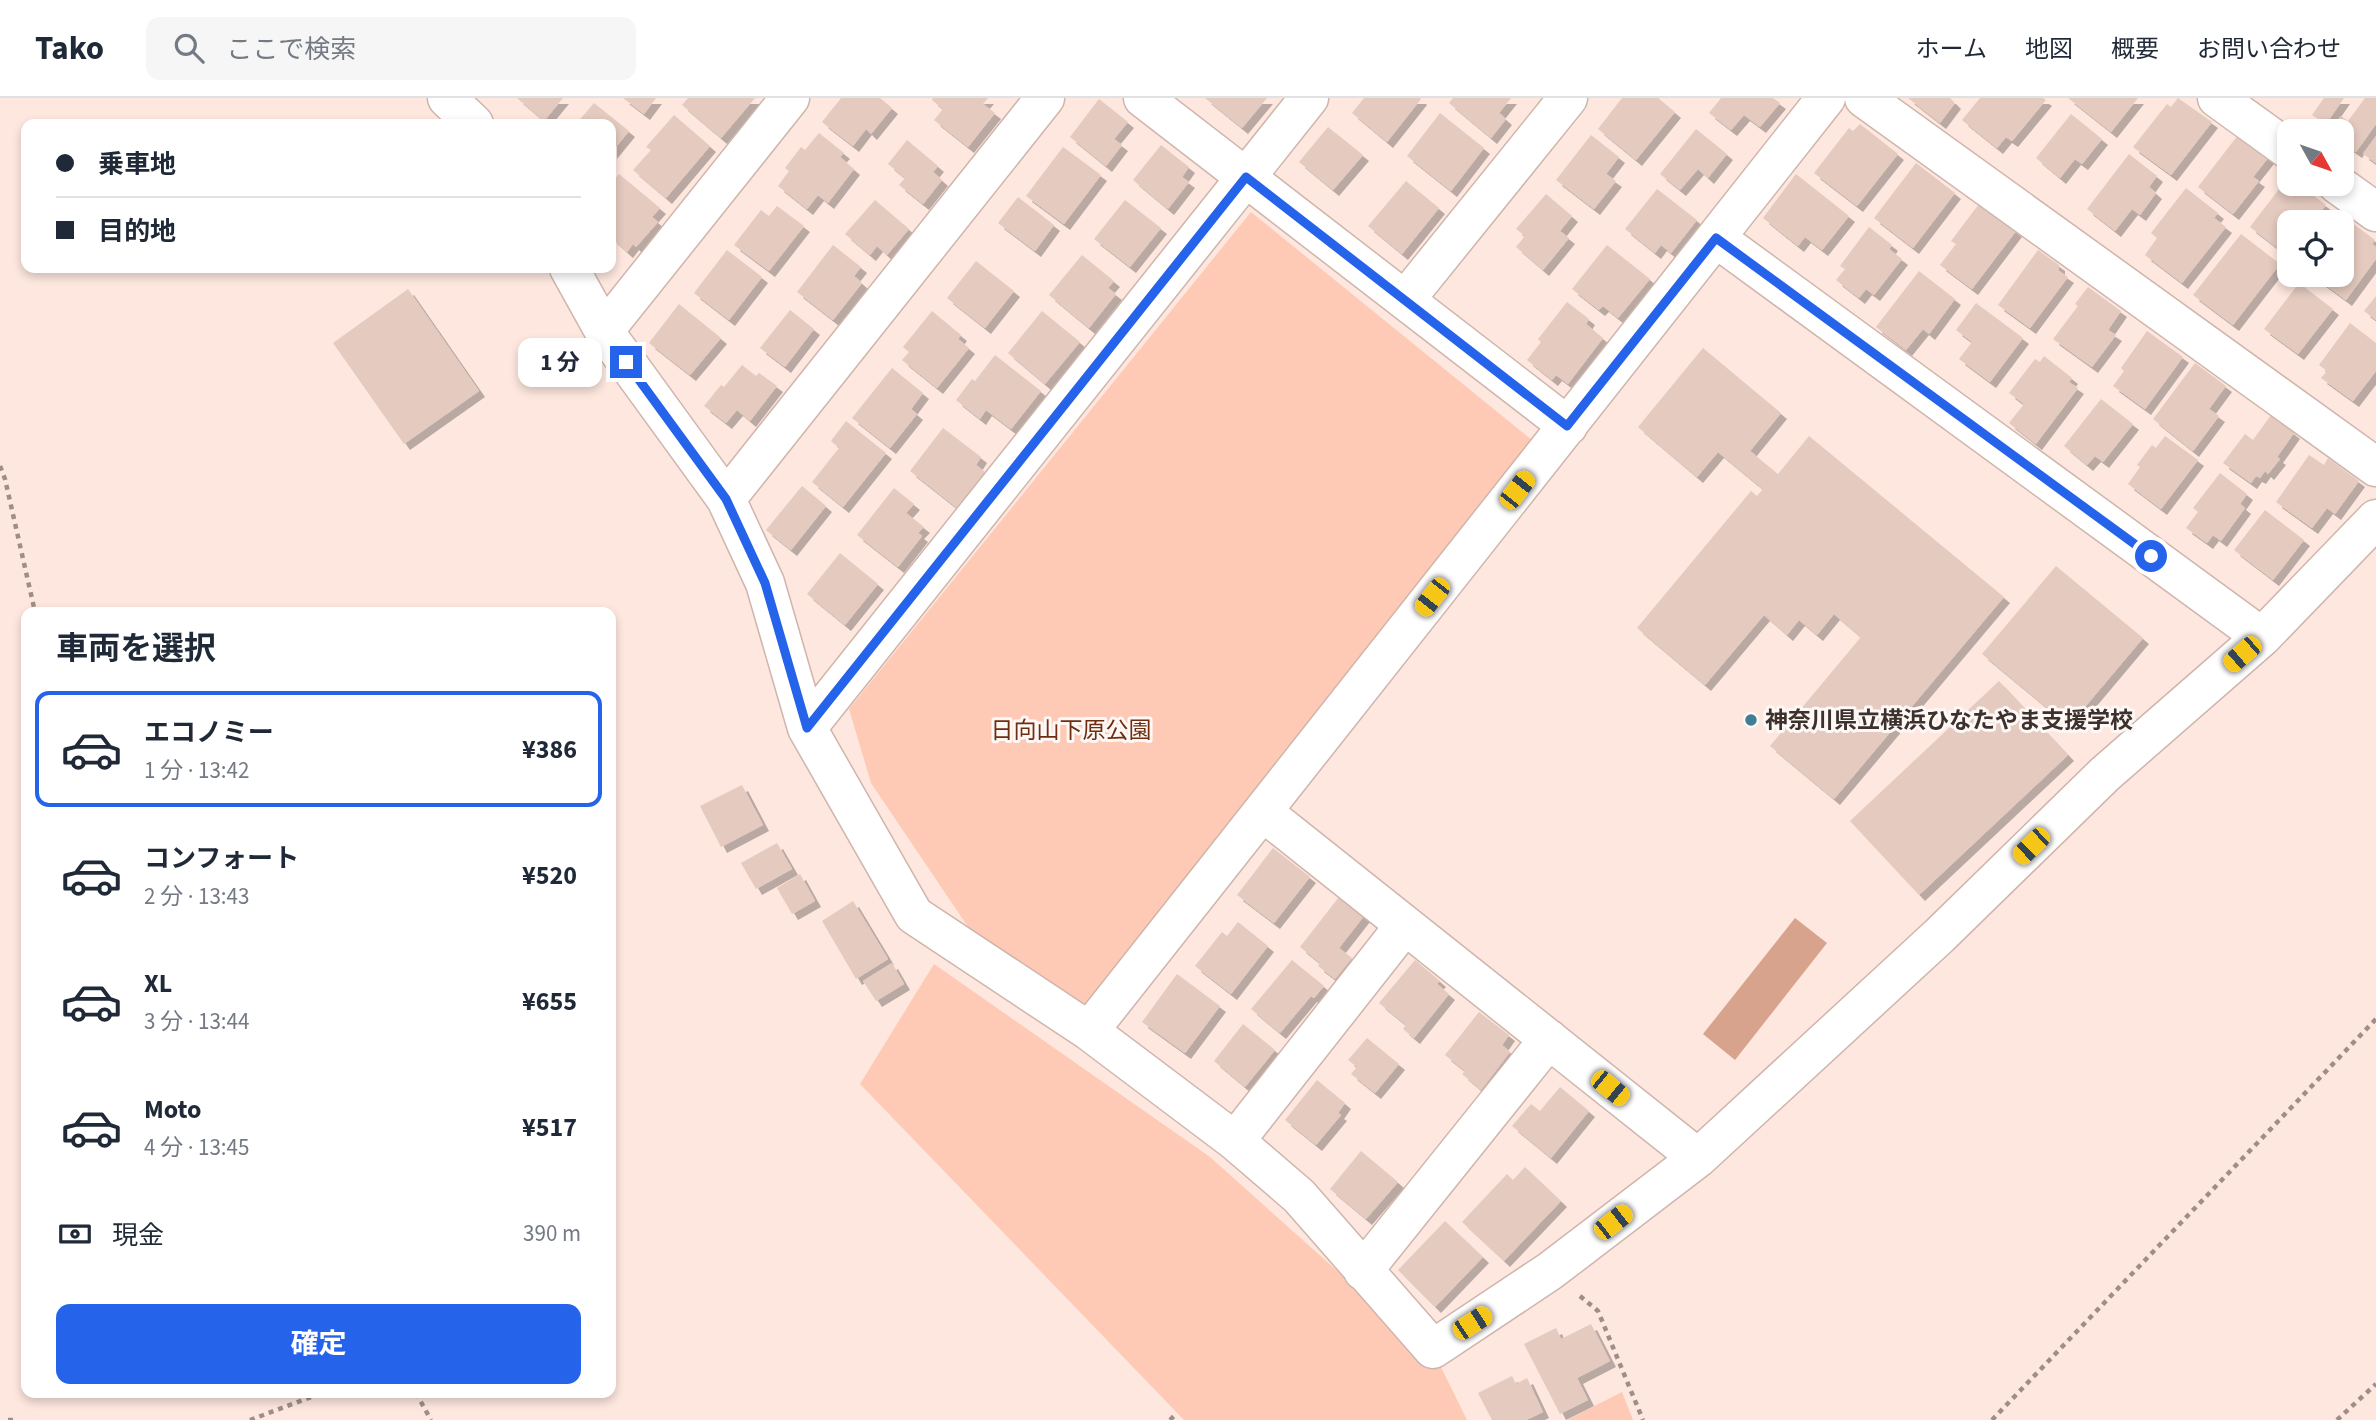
<!DOCTYPE html>
<html lang="ja">
<meta charset="utf-8">
<style>
:root{--surface:#fff;--page:#f6f6f7;--text:#1f2937;--muted:#747a83;--line:#e0e1e3;--accent:#2563eb}
body{margin:0;font-family:"Source Sans 3","Noto Sans JP",sans-serif;background:var(--page);color:var(--text);height:100vh;display:flex;flex-direction:column;font-size:26px;white-space:nowrap}
*{box-sizing:border-box;margin:0}
p{font-size:23px;color:var(--muted)}
.icon{flex:none;width:38px;height:38px;fill:none;stroke:currentColor;stroke-width:2;stroke-linecap:round;stroke-linejoin:round}
.map{position:relative;flex:1;overflow:hidden}
.panel{position:absolute;left:21px;top:509px;width:595px;height:791px;display:flex;flex-direction:column;background:var(--surface);border-radius:14px;box-shadow:0 4px 10px #0003}
.panel>*{flex:none}
.banner{position:absolute;left:21px;top:21px;width:595px;height:154px;border-radius:14px;box-shadow:0 4px 10px #0003;display:grid;align-content:center;height:154px;padding:0 35px;background:var(--surface)}
.needle{width:46px;rotate:130deg}
.controls{position:absolute;left:2277px;top:21px;display:grid;gap:14px}
.controls a{display:grid;place-items:center;width:77px;height:77px;border-radius:14px;background:var(--surface);box-shadow:0 4px 10px #0003;font-size:35px}
.end{position:absolute;width:32px;height:32px;margin:-16px;border:9px solid #2563eb;background:#fff;box-shadow:0 0 0 4px #fff}
.from{border-radius:50%}
.bubble{position:absolute;height:49px;border-radius:14px;background:var(--surface);box-shadow:0 4px 10px #0003;font-size:23px;font-weight:700;line-height:49px;text-align:center}
.car{position:absolute;width:21px;height:42px;margin:-21px -10px;border-radius:9px;box-shadow:0 0 5px 2px #0007;background:linear-gradient(#f5c518 24%,#345 0 40%,#f5c518 0 76%,#345 0 86%,#f5c518 0)}
.banner b{display:flex;align-items:center;gap:24px;height:66px;font-size:26px}
.banner b+b{border-top:2px solid var(--line)}
.banner i{width:18px;height:18px;background:var(--text)}
ul{padding:0;list-style:none}
li{display:flex;align-items:center;gap:21px;height:116px;margin:0 14px 10px;padding:0 21px;border:4px solid transparent;border-radius:14px}
li div{flex:1}
li b{display:block;font-size:26px}
li em{font-style:normal;font-weight:700}
li.active{border-color:var(--accent)}
li>.icon{width:63px;height:63px;stroke-width:1.5}
h2{padding:0 35px;font-size:32px;line-height:84px}
.pay{display:flex;align-items:center;gap:18px;height:77px;padding:0 35px;font-size:26px}
.pay p{margin-inline-start:auto}
.primary-button{display:flex;gap:14px;margin-top:auto;padding:14px 35px}
.primary-button a{flex:1;height:80px;border-radius:14px;background:var(--accent);color:#fff;font-size:28px;font-weight:700;line-height:80px;text-align:center}
header{display:flex;align-items:center;gap:42px;box-sizing:border-box;height:98px;padding:0 35px;background:var(--surface);border-bottom:2px solid var(--line)}
header strong{font-size:33px}
nav{display:flex;gap:38px;margin-inline-start:auto;font-size:24px}
.search{width:490px;height:63px;background:var(--page);display:flex;align-items:center;gap:18px;box-sizing:border-box;padding:0 24px;border-radius:14px;color:var(--muted);font-size:26px}
.map>svg:first-child{display:block}
</style>
<header>
<strong>Tako</strong>
<div class="search"><svg class="icon" aria-label="search" viewBox="0 0 24 24"><circle cx="10" cy="10" r="6"/><path d="M15 15l6 6"/></svg>ここで検索</div>
<nav><a>ホーム</a><a>地図</a><a>概要</a><a>お問い合わせ</a></nav>
</header>
<div class="map">
<svg width="2376" height="1322" viewBox="0 0 2376 1322">
<defs>
<filter id="shadow"><feDropShadow dx="6" dy="6" stdDeviation="0" flood-color="#0004"/></filter>
</defs>
<rect width="100%" height="100%" fill="#fde7de"/>
<path fill="#fecab5" d="M1251,114L1532,342L1093,907L1051,911L991,863L871,685L849,611Z
M934,866L1210,1059L1438,1263L1467,1322H1184L860,986Z
M1622,1294L1633,1322H1567Z"/>
<path fill="#d8a38d" d="M1795,820L1827,845L1735,962L1703,936Z"/>
<path fill="#e4cabf" filter="url(#shadow)" d="M517,0H563L544,23Z
M623,0H656L644,16Z
M688,0H755L721,40L682,7Z
M841,0H880L892,10L871,36L866,31L853,48L822,24Z
M933,0H988L983,6L995,15L968,49L934,22L943,11L932,2Z
M1205,0H1267L1242,30Z
M1364,0H1420L1421,1L1387,44L1352,15Z
M1453,0H1511L1499,15L1506,21L1491,40L1449,5Z
M1622,0H1658L1675,14L1636,62L1598,31Z
M1721,0H1773L1780,5L1760,29L1744,17L1731,32L1709,15Z
M1908,0H1950L1955,5L1940,25Z
M1980,0H2043L2046,2L2012,43L2006,39L1997,50L1962,22Z
M2068,0H2138L2111,34Z
M2178,0L2212,24L2171,77L2133,49L2167,6L2171,9Z
M2324,0H2344L2326,26L2312,17Z
M2365,0H2376V26L2356,54L2342,44V33H2330L2341,18L2348,23Z
M1099,1L1128,24L1114,41L1122,47L1106,68L1070,39Z
M594,5L629,33L611,55V26H576Z
M1440,15L1484,50L1451,93L1407,58Z
M2071,16L2102,41L2082,66L2075,61L2060,80L2036,60Z
M674,17L710,48L666,100L633,72L651,52L646,49Z
M1860,26L1898,56L1857,108L1814,75L1849,30L1853,33Z
M1328,29L1363,57L1333,92L1299,64Z
M1696,31L1727,56L1708,80L1698,71L1680,92L1660,76Z
M819,35L844,55L840,59L854,71L828,105L818,97L807,111L778,88L789,73L785,70L801,49L805,52Z
M1591,37L1619,59L1606,76L1616,83L1594,111L1556,82Z
M2238,37L2268,60L2253,79L2259,83L2233,116L2198,89Z
M2376,38V65L2363,56Z
M907,42L938,68L933,74L942,82L923,106L899,87L905,80L888,66Z
M1161,47L1189,69L1182,79L1189,84L1168,111L1133,82Z
M1063,49L1101,77L1064,126L1026,98Z
M2129,56L2157,78L2149,89L2156,95L2140,117L2132,111L2115,133L2087,111Z
M1916,65L1955,95L1913,150L1874,120Z
M619,76L660,110L652,119L658,124L636,149L633,146L627,154L611,140V86Z
M1796,76L1849,118L1822,152L1805,139L1798,148L1763,120Z
M2289,78V86H2298L2326,107L2313,124H2289L2288,158L2250,129Z
M1406,83L1439,110L1402,156L1368,128Z
M2186,90L2218,115L2214,120L2226,129L2182,185L2145,157L2157,140L2151,135Z
M1657,91L1697,122L1671,155L1661,147L1655,155L1625,131Z
M1546,96L1572,118L1560,133L1569,140L1543,172L1516,149L1525,138L1516,131Z
M1018,99L1054,127L1035,153L998,125Z
M875,102L909,131L887,157L877,148L870,157L845,136Z
M1125,102L1161,130L1130,169L1094,141Z
M1979,106L2016,133L1972,191L1940,167L1956,146L1951,143Z
M777,108L804,128L769,173L734,147L761,112L769,118Z
M2351,124L2375,142L2372,146L2376,149V161L2346,202L2312,177H2342V136Z
M1869,129L1892,147L1889,151L1902,161L1874,197L1866,191L1859,200L1836,182L1845,171L1840,168Z
M2241,136L2280,166L2233,227L2193,197Z
M833,147L861,169L854,178L862,185L833,222L797,194Z
M1607,147L1650,181L1618,220L1603,208L1599,212L1572,191Z
M727,152L762,179L729,222L694,195Z
M2038,152L2059,167V173L2068,179L2030,230L1998,207Z
M1082,157L1114,183L1108,190L1116,196L1089,230L1049,197Z
M976,163L1014,193L985,230L947,200Z
M1919,173L1955,201L1929,236L1923,231L1906,252L1876,229Z
M2299,185L2333,211L2298,256L2264,231Z
M2088,189L2121,213L2108,232L2116,237L2092,269L2053,241L2078,208L2075,206Z
M408,191L479,293L404,346L333,245Z
M2376,198V222L2364,213Z
M1567,204L1589,221L1586,226L1603,240L1568,286L1556,277L1552,282L1527,262L1541,244L1538,241Z
M1976,205L2023,240L1990,284L1959,261L1972,244L1956,232Z
M679,206L721,240L690,277L649,245Z
M790,212L814,231L785,269L760,250Z
M932,213L961,237L958,241L969,250L937,290L902,262L909,254L903,249Z
M1042,213L1080,244L1045,286L1008,255Z
M2350,225L2376,245V273L2353,303L2321,280L2327,273L2319,267Z
M2147,233L2183,259L2145,311L2113,288L2124,273L2121,270Z
M1703,250L1781,315L1750,353L1778,376L1809,338L2004,499L1834,701L1770,648L1861,539L1834,516L1817,537L1799,522L1787,537L1764,517L1705,587L1637,530L1751,393L1757,398L1763,391L1718,354L1697,379L1638,329Z
M995,257L1041,293L1011,331L986,312L980,321L956,302L972,281L975,283Z
M2044,258L2072,280L2069,284L2078,290L2036,346L2009,325L2024,306L2009,295L2035,261L2040,264Z
M2195,265L2226,288L2209,311L2219,318L2193,353L2153,321Z
M742,267L756,278L759,275L777,288L750,323L737,312L726,325L704,308L721,287L724,289Z
M892,270L923,295L911,311L917,316L890,350L852,320Z
M2101,301L2133,326L2103,364L2095,358L2087,367L2064,348Z
M2271,317L2294,335L2277,359L2280,361L2268,376L2265,373L2260,380L2256,378L2251,385L2223,365L2245,336L2253,342Z
M846,323L886,355L843,409L812,384L839,350L831,343Z
M943,330L981,359L976,367L985,374L957,410L910,373Z
M2165,338L2198,362L2161,411L2128,386L2140,369L2137,367L2152,347L2156,350Z
M2309,357L2324,367L2328,360L2359,383L2335,416L2327,410L2312,430L2276,404Z
M2220,375L2247,396L2240,406L2245,410L2221,443L2213,437L2207,445L2186,430L2198,414L2193,410Z
M802,388L826,408L791,452L766,432Z
M894,390L914,406L906,415L924,429L918,435L922,438L898,469L857,437Z
M2265,412L2304,442L2273,482L2234,452Z
M840,455L878,486L845,527L807,496Z
M2056,468L2143,540L2069,628L1982,556Z
M1999,583L2068,657L1919,797L1850,723Z
M742,687L763,727L721,749L700,708Z
M777,745L792,771L756,791L741,765Z
M1273,750L1310,779L1274,825L1237,797Z
M800,776L815,803L792,816L777,790Z
M1339,799L1364,818L1339,850L1352,860L1335,881L1318,868L1320,865L1300,849Z
M853,803L888,861L856,881L822,823Z
M1238,824L1268,848L1231,896L1195,868L1222,834L1227,838Z
M1292,862L1324,888L1314,900L1311,898L1280,935L1251,911Z
M1415,862L1440,883L1437,886L1449,896L1414,940L1403,931L1406,927L1379,905Z
M892,865L904,886L876,903L863,883Z
M1177,876L1220,908L1185,955L1142,924Z
M1479,914L1509,937L1502,947L1510,954L1481,992L1462,976L1465,973L1445,957Z
M1243,926L1275,952L1245,989L1214,963Z
M1367,940L1399,966L1375,995L1351,976L1357,969L1348,962Z
M1317,982L1345,1005L1338,1015L1341,1017L1316,1047L1285,1022Z
M1560,989L1589,1013L1551,1060L1512,1028L1531,1006L1540,1013Z
M1361,1053L1398,1084L1366,1121L1330,1091Z
M1525,1069L1561,1103L1504,1163L1462,1124L1507,1076L1513,1082Z
M1445,1123L1483,1159L1435,1209L1398,1172Z
M1591,1226L1610,1263L1577,1280L1588,1302L1560,1316L1524,1246L1556,1230L1561,1241Z
M1512,1278L1516,1286L1527,1280L1543,1314L1526,1322H1492L1478,1295Z"/>
<g fill="none" stroke-linecap="round" stroke-linejoin="round">
<g stroke="#cfb5ab" stroke-width="41">
<path id="minor" d="M447,0L474,26
M1143,0L1568,328
M1864,0L2376,369
M2217,0L2289,52
M2337,86L2376,114
M1716,140L2262,539
M569,170L604,233L726,401L765,485L807,630L914,817L1089,933L1235,1043L1299,1098L1433,1251L1550,1173L1698,1060L1939,838L2105,676L2262,539L2376,421
M1405,202L1568,0
M604,233L790,0
M726,401L1045,0
M807,630L1309,0
M1263,714L1698,1060
M1089,933L1826,0
M1235,1043L1405,827
M1363,1173L1549,941"/>
</g>
<path stroke="#9f8e87" stroke-width="4.5" stroke-dasharray="5 5" stroke-linecap="butt" d="M0,368L5,381L35,514
M1580,1198L1598,1213L1643,1322
M416,1295L431,1322
M8,1322H13
M250,1322L322,1295
M1170,1322L1174,1318
M1992,1322L2376,921
M2337,1322L2376,1286"/>
<use href="#minor" stroke="#fff" stroke-width="38"/>
</g>
<g fill="none" stroke-linecap="round" stroke-linejoin="round">
<path stroke="#2563eb" stroke-width="9" d="M626,264L726,401L765,485L807,630L1246,79L1567,328L1716,140L2151,458"/>
</g>
<circle fill="#407e93" stroke="#fdf8f6" stroke-width="2.5" cx="1751" cy="622" r="7"/>
<g text-anchor="middle" stroke-width="6" stroke-linejoin="round" paint-order="stroke">
<g font-size="23" font-weight="bold" fill="#3c312d" stroke="#fdf8f6" text-anchor="start">
<text x="1765" y="630">神奈川県立横浜ひなたやま支援学校</text>
</g>
<g font-size="23" fill="#6d2d0e" stroke="#fdf8f6">
<text x="1071" y="640">日向山下原公園</text>
</g>
</g>
</svg>
<div class="controls">
<a><svg class="needle" viewBox="-14 -14 28 28"><path d="M0-13l5 13h-10z" fill="#e53935"/><path d="M0 13l5-13h-10z" fill="#747a83"/></svg></a>
<a><svg class="icon" aria-label="locate" viewBox="0 0 24 24"><circle cx="12" cy="12" r="6"/><path d="M12 2v4M12 18v4M2 12h4M18 12h4"/></svg></a>
</div>
<i class="end from" style="left:2151px;top:458px"></i>
<i class="end" style="left:626px;top:264px"></i>
<div class="bubble" style="left:518px;top:240px;width:84px">1 分</div>
<i class="car" style="left:1517px;top:392px;rotate:38deg"></i>
<i class="car" style="left:1432px;top:499px;rotate:218deg"></i>
<i class="car" style="left:2242px;top:556px;rotate:229deg"></i>
<i class="car" style="left:2031px;top:748px;rotate:226deg"></i>
<i class="car" style="left:1610px;top:990px;rotate:129deg"></i>
<i class="car" style="left:1613px;top:1124px;rotate:52deg"></i>
<i class="car" style="left:1472px;top:1225px;rotate:57deg"></i>
<div class="banner">
<b><i class="from"></i>乗車地</b>
<b><i></i>目的地</b>
</div>
<section class="panel">
<h2>車両を選択</h2>
<ul>
<li class="active"><svg class="icon" aria-label="car" viewBox="0 0 24 24"><path d="M5 17H2v-5l4-1 3-4h7l3 4 3 1v5h-3M9 17h6M6 11h13"/><circle cx="7" cy="17" r="2"/><circle cx="17" cy="17" r="2"/></svg><div><b>エコノミー</b><p>1 分 · 13:42</p></div><em>¥386</em></li>
<li><svg class="icon" aria-label="car" viewBox="0 0 24 24"><path d="M5 17H2v-5l4-1 3-4h7l3 4 3 1v5h-3M9 17h6M6 11h13"/><circle cx="7" cy="17" r="2"/><circle cx="17" cy="17" r="2"/></svg><div><b>コンフォート</b><p>2 分 · 13:43</p></div><em>¥520</em></li>
<li><svg class="icon" aria-label="car" viewBox="0 0 24 24"><path d="M5 17H2v-5l4-1 3-4h7l3 4 3 1v5h-3M9 17h6M6 11h13"/><circle cx="7" cy="17" r="2"/><circle cx="17" cy="17" r="2"/></svg><div><b>XL</b><p>3 分 · 13:44</p></div><em>¥655</em></li>
<li><svg class="icon" aria-label="car" viewBox="0 0 24 24"><path d="M5 17H2v-5l4-1 3-4h7l3 4 3 1v5h-3M9 17h6M6 11h13"/><circle cx="7" cy="17" r="2"/><circle cx="17" cy="17" r="2"/></svg><div><b>Moto</b><p>4 分 · 13:45</p></div><em>¥517</em></li>
</ul>
<div class="pay"><svg class="icon" aria-label="cash" viewBox="0 0 24 24"><path d="M3 7h18v10H3z"/><circle cx="12" cy="12" r="2"/></svg>現金<p>390 m</p></div>
<div class="primary-button"><a>確定</a></div>
</section>
</div>
